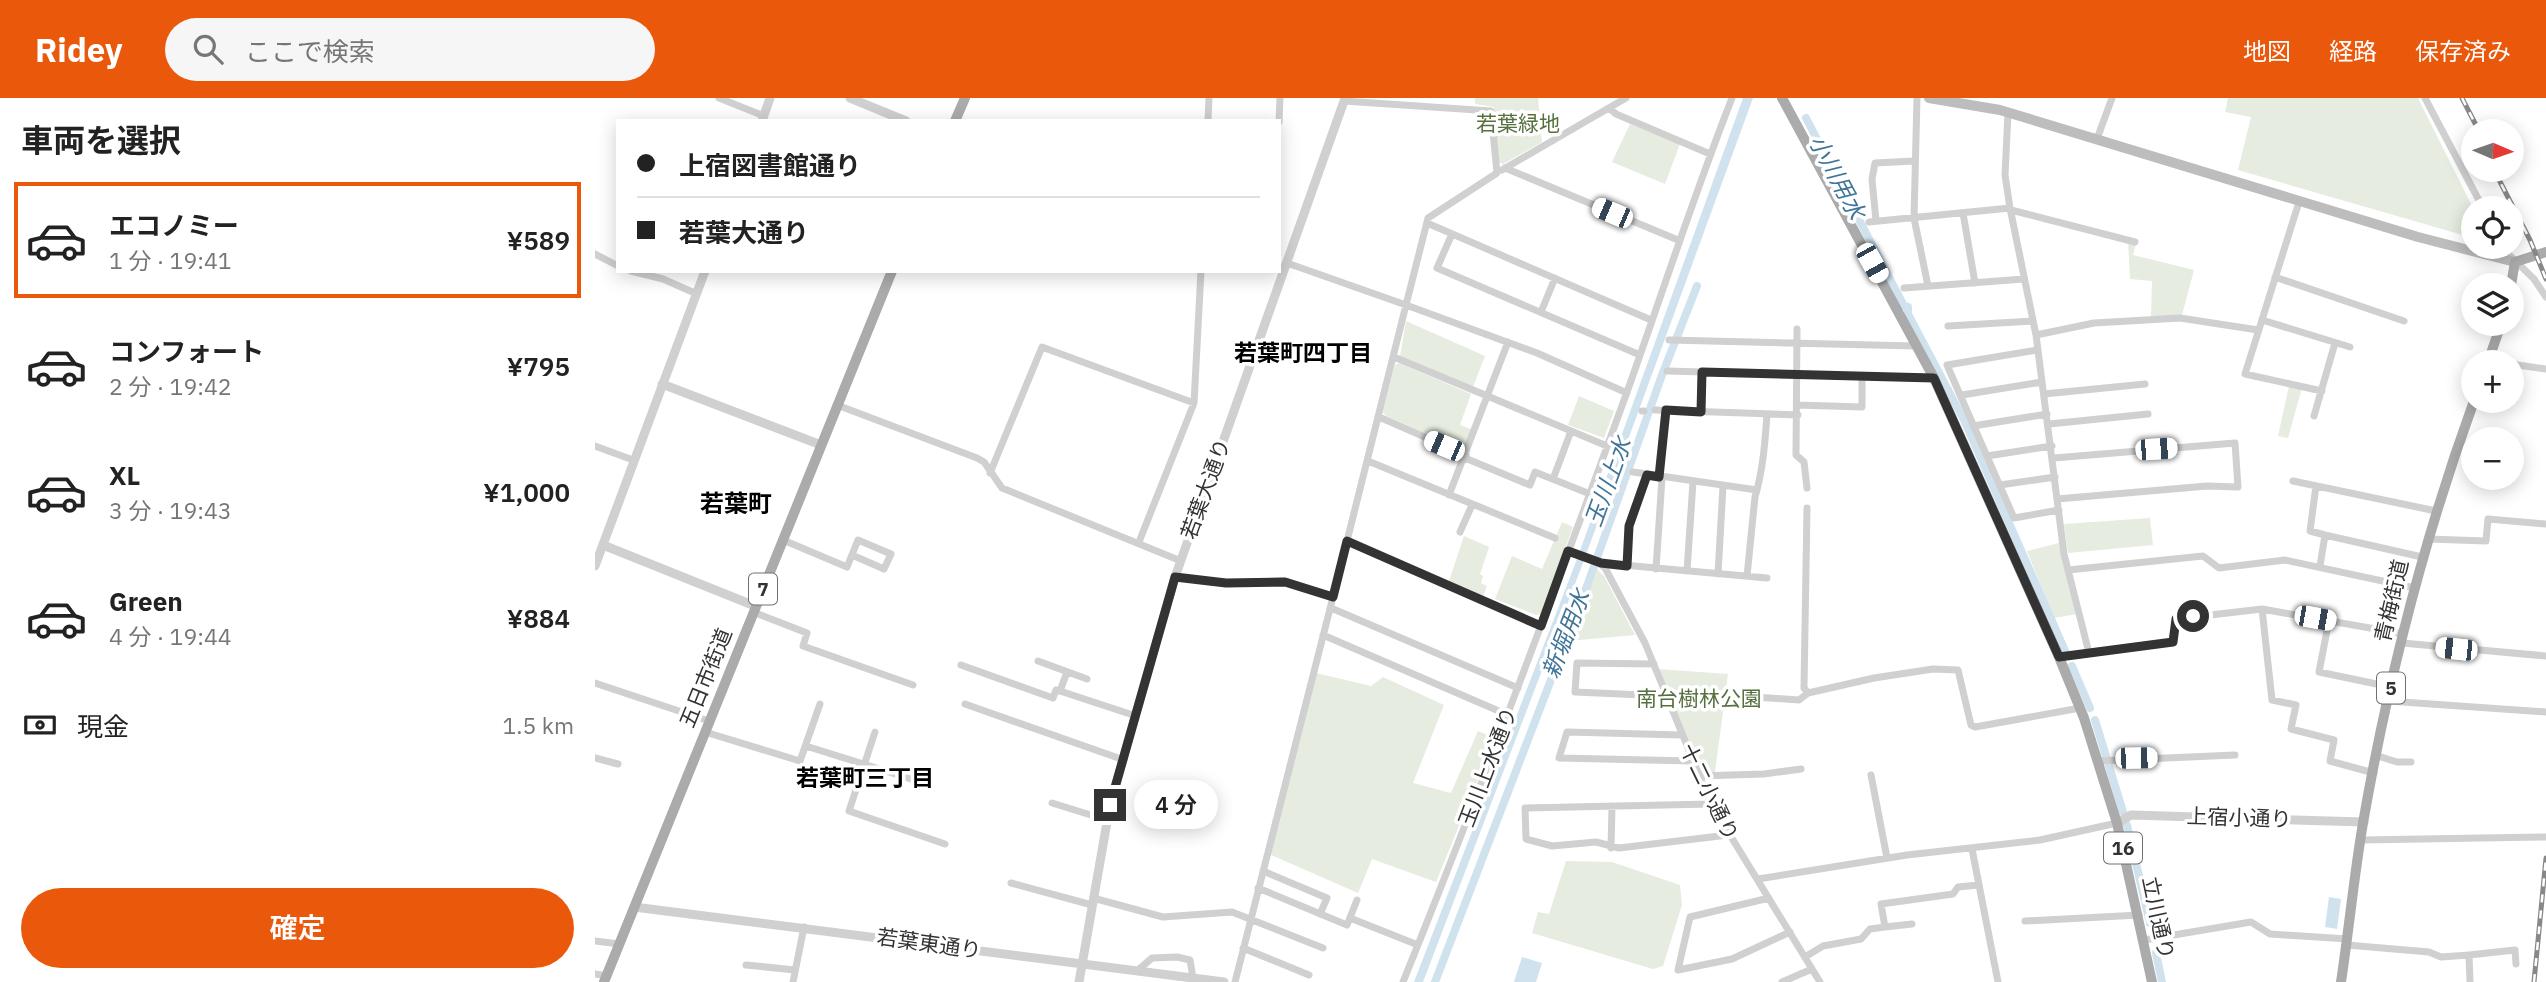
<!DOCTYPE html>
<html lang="ja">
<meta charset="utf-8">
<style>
:root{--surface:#fff;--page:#f6f6f6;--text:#222;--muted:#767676;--line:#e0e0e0;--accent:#ea580c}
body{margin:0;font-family:"IBM Plex Sans","Noto Sans JP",sans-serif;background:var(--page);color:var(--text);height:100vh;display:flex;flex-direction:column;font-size:26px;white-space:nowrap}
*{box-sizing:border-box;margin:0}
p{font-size:23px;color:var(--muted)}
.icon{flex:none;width:38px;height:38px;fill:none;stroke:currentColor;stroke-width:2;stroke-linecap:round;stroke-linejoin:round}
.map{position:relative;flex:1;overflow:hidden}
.side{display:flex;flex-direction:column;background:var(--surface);width:595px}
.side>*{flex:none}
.banner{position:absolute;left:21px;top:21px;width:665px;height:154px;border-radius:0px;box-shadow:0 4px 18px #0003;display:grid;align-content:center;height:154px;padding:0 21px;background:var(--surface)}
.needle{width:46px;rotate:92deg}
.controls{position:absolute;left:1866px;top:21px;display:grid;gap:14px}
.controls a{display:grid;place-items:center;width:63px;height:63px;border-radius:50%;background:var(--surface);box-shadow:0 4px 18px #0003;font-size:35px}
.end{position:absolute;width:32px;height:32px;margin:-16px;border:9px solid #333;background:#fff;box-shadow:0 0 0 4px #fff}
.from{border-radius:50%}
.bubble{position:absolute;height:49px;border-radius:24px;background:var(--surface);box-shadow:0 4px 18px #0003;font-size:23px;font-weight:600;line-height:49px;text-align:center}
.car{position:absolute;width:21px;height:42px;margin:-21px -10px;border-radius:9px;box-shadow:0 0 5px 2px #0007;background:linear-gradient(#fff 24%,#345 0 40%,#fff 0 76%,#345 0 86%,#fff 0)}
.banner b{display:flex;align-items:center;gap:24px;height:66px;font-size:26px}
.banner b+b{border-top:2px solid var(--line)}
.banner i{width:18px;height:18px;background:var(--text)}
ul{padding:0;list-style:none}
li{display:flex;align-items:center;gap:21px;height:116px;margin:0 14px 10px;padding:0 7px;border:4px solid transparent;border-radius:0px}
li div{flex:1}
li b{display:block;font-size:26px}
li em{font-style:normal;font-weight:600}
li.on{border-color:var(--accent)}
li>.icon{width:63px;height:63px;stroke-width:1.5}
h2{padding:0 21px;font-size:32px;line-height:84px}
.pay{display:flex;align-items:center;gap:18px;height:77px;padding:0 21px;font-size:26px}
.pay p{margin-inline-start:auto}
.cta{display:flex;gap:14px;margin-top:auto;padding:14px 21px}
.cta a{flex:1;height:80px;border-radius:42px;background:var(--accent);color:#fff;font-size:28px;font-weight:600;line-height:80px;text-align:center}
header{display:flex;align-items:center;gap:42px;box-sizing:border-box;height:98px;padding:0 35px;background:var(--accent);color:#fff}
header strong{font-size:33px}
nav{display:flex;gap:38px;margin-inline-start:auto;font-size:24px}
.search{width:490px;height:63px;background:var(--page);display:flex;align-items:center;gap:18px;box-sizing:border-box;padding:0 24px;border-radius:38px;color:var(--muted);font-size:26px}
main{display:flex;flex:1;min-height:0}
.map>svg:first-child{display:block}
</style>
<header>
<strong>Ridey</strong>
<div class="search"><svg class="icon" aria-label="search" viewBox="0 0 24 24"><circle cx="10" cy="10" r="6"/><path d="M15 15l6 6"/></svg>ここで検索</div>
<nav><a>地図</a><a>経路</a><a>保存済み</a></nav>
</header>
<main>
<section class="side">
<h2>車両を選択</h2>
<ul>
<li class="on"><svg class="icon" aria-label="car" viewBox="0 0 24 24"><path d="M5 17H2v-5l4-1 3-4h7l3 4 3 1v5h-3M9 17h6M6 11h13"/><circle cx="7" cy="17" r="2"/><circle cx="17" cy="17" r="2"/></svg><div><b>エコノミー</b><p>1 分 · 19:41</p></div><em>¥589</em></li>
<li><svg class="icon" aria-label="car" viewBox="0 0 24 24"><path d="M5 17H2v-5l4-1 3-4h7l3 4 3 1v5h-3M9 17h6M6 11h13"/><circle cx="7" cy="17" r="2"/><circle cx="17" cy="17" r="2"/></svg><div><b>コンフォート</b><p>2 分 · 19:42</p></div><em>¥795</em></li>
<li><svg class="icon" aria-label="car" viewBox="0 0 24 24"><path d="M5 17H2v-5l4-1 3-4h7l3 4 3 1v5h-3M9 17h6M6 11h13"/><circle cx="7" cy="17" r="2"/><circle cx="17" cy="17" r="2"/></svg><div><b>XL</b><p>3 分 · 19:43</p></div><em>¥1,000</em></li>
<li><svg class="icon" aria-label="car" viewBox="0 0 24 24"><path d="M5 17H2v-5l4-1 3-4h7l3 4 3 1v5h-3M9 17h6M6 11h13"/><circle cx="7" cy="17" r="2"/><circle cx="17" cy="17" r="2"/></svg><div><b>Green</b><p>4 分 · 19:44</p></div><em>¥884</em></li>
</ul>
<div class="pay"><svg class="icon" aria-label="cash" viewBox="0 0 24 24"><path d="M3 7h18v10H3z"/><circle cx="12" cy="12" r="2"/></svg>現金<p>1.5 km</p></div>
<div class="cta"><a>確定</a></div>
</section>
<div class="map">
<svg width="1951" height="884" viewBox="0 0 1951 884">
<rect width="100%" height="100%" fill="#fff"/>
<path fill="#e6ecdf" d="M880,0H943L947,44L908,66L900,63L899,9L880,6Z
M1633,0H1823L1878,110V140L1643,72L1656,19L1630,14Z
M1035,26L1085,46L1070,86L1017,64Z
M1533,143L1541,146L1538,157L1599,172L1587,217L1556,219L1557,183L1535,181Z
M811,223L890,258L878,289L805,258Z
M804,265L876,296L865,327L878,332L871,349L867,351L791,318L788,314L800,267Z
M1694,288L1707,290L1693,340L1683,338Z
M984,298L1019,313L1009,340L973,327Z
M1555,420L1558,447L1473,455L1469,426Z
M967,424L978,429L946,516L941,517L900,501L917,458L947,471Z
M869,438L894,449L885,476L888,478L886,485L892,488L888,498L854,483Z
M1464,445L1482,516L1459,520L1432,453Z
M1000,469L1009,478L1040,537L973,543Z
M1063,571L1133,576L1120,674H1104Z
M721,575L776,588L788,579L849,607L818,685L856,695L883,633L900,640L841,784L777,761L763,795L674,756Z
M971,763L1017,764L1085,787L1087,807L1068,868L1058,871L937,835L943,814L954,816Z"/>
<path fill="#cfe2ee" d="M1148,0H1158L988,465L828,884H819L982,461Z
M1734,799L1746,801L1742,831L1730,829Z
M927,859L947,865L941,884H919Z"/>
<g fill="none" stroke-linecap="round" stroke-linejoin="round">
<path stroke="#cfe2ee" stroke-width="8" d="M1211,20L1309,208L1313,209V216L1369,322L1471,555
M1477,568L1495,610
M1500,622L1528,714
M1532,727L1555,825
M1561,855L1567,884
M840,884L992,488L1067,277L1102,188"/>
<path stroke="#d0d0d0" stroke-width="7" d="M124,0L169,18
M1322,0L1319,120L1333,188
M1830,0L1888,110
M1014,10L1021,16L1115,56
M1413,15L1410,77L1415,110L1441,237L1469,456L1494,555
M613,23L614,0
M684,24L685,0
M1502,41L1517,0
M910,70L1083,142
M907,72L1031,0
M1704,104L1650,276L1727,293
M1416,112L1540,144
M1368,115L1380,185
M1281,123L1277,81L1280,65L1319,63
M1274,124L1415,110
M832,125L1056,222
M857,136L842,170L1045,257
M1906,149L1939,181L1951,199
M0,156L23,168
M692,165L811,207L833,120L902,75L896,13L749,3V0
M36,173L68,181L102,196
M1680,179L1809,223
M1309,190L1429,181
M946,214L960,180
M1667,222L1755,249
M1353,228L1438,223
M1202,231L1201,357L1209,364L1212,390
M1441,237L1499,225L1585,220L1663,232
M1074,242L1321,248
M1442,252L1352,267L1419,420L1464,412
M799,259L1012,348
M1894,262L1907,264
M1916,266L1951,271
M1072,273L1339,280
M1449,296L1550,286
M1367,297L1447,284
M242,307L382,360L389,364L407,390L586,463
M1202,307L1267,309V279
M1060,312L1203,317
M1047,313H1049
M1106,314L1107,274
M1719,318L1740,245
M784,319L871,357
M1454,326L1553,316
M1378,328L1452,316
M0,348L38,362
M1392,358L1457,348
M870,360L935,387L940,374L995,396
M1459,360L1640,345L1643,389L1612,388L1462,401
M773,363L960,440
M1027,371H1028
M1038,374L1162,392
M395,375L447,249L599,305L606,173
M1064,379L1071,312
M958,381L976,333
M1698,383L1841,413
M1405,387L1460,379
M1721,388L1715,433L1730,437
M854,397L913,244
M1212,410L1209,590L1213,595L1279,580L1338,571L1363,572L1376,627L1380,629L1485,610
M865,434L877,407
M1833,441L1891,443L1893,421L1951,426
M188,442L252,469L263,442L296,456L289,471L257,457
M544,444L599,305
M753,444L946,528
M973,453L1002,463L1010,470L1050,545L1116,706L1225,884
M1006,465L1172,480
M1032,468L1034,428L1052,377
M1725,468L1730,437L1827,459
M1061,471L1067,380
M1473,472L1608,458L1624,470L1690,462L1820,490
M1092,473L1098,384
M1123,476L1128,388
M1152,478L1160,399C1168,372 1170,345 1172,316
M580,479L631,485L690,483L738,499L640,884
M738,499L811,207L942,255L1032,295
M736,510L923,590
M1667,511L1677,602L1701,607L1696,631L1739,642L1735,663L1779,675
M158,514L212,535L208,548L318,587
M1734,522L1724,574L1796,589
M728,537L913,617
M1807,545L1951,558
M1464,559L1578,544L1581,521L1667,511L1809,536
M443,563L492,581
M1059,566L982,565L980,594L1071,598
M366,567L458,600L461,592L465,593L541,618
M0,585L114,623
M465,593L472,574
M1130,597L1204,602L1213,595
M1793,603L1951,614
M370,606L529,662
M110,634L205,663L225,606
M280,634L254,713L350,746
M1086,637L972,634L964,660L1097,663
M211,648L316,681
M1783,658L1802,664H1816
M0,660L23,666
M1503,663L1640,657
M1276,677L1292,760
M1103,678L1169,676L1206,671
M457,705L512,722
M1116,706L930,710L931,741L957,748L1001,744L1024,750L1133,737
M1766,742L1951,739
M1016,750L1017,708
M1377,751L1403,884
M668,773L732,800L725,816
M1163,781L1312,757L1445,742L1522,725
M416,785L497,807
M663,790L752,827L762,802
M498,800L568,819L637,814L728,850
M1174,800L1095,819L1083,872L1137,861L1195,834
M755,820L823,847
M1430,823L1544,817
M1290,829L1317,826
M1549,842L1656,824L1675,836L1753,841
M0,843L24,846
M1752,847L1834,854L1846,859L1874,857L1875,884
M648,850L714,877
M1874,857L1920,852L1921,866
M1210,859L1228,848L1266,841L1275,831L1290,829L1286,806L1358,796L1363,789L1383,787
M151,867L200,872
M542,873L557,860L582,859L595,862L598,880
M0,876L12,878
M198,884L209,829
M808,884C887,689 960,492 1032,294C1067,196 1099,97 1137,0
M1187,884L1217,871"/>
<path stroke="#d0d0d0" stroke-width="9" d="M255,0L311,23
M167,23L175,0
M67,286L226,347
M8,447L160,508
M0,468L110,173
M1522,725L1536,717L1769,724
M39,809L629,884
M484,884L515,707L580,479L749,3"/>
<path stroke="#bdbdbd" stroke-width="10" d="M1334,0L1405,12L1823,139L1920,164"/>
<path stroke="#ababab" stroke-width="10" d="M1187,0L1339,280L1464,559L1489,620L1522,725L1557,884
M360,23L370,0
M1916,187L1920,164L1951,154
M1893,264L1906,226
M9,884L297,173
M1746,884C1754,831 1759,778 1768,725C1793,582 1829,440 1879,303"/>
<g stroke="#888" stroke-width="5">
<path id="rail" d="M1867,0L1884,33
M1899,72L1935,142L1951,181
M1939,884L1951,760"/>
</g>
<use href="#rail" stroke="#fff" stroke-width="2.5" stroke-dasharray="8" stroke-linecap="butt"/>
</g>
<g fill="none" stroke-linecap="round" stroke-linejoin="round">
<path stroke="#333" stroke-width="9" d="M515,707L580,479L631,485L690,484L738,499L752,443L946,528L973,453L1006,465L1032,468L1034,428L1052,377L1064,379L1071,312L1106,314L1107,274L1339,280L1464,559L1578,544L1581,521L1598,518"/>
</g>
<g text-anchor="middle" stroke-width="7" stroke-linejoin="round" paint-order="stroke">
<g fill="#fff" stroke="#707070" stroke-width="2">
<rect x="154" y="475.5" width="28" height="31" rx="5"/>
<rect x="1782" y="574.5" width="28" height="31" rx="5"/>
<rect x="1509" y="734.5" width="38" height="31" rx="5"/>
</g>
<g font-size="19" font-weight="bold" fill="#333">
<text x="168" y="498">7</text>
<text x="1796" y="597">5</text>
<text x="1528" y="757">16</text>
</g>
<g font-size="21" fill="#56703f" stroke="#fff">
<text x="923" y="33">若葉緑地</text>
<text x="1104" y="608">南台樹林公園</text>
</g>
<g font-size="21" fill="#333" stroke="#fff">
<text transform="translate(611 391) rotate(-70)" y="7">若葉大通り</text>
<text transform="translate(1797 503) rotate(-77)" y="7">青梅街道</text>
<text transform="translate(111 580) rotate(-68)" y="7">五日市街道</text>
<text transform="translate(893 669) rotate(-69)" y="7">玉川上水通り</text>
<text transform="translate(1114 694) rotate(64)" y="7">十二小通り</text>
<text transform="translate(1644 720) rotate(2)" y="7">上宿小通り</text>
<text transform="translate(1563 820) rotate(78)" y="7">立川通り</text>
<text transform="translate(334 846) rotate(8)" y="7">若葉東通り</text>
</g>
<g font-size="23" font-style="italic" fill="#3f7597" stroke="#fff">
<text transform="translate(1242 79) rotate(62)" y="8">小川用水</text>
<text transform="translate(1013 384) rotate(-70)" y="8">玉川上水</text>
<text transform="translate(971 536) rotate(-69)" y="8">新堀用水</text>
</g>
<g font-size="23" font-weight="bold" fill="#000" stroke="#fff">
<text x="708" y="263">若葉町四丁目</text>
<text x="270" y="688">若葉町三丁目</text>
</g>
<g font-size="24" font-weight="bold" fill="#000" stroke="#fff">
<text x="141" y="414">若葉町</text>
</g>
</g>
</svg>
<div class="controls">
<a><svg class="needle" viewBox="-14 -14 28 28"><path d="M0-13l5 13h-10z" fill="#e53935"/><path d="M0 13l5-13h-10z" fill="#767676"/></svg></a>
<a><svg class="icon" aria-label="locate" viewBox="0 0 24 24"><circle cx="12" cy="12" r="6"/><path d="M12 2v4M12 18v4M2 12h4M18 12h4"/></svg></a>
<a><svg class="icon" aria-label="layers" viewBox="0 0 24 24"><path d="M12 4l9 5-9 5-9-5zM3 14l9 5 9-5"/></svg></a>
<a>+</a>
<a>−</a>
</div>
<i class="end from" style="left:1598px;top:518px"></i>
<i class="end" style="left:515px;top:707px"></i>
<div class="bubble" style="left:539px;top:682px;width:84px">4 分</div>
<i class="car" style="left:1017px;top:115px;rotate:293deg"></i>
<i class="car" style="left:1277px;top:165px;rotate:151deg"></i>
<i class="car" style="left:849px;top:348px;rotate:293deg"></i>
<i class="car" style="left:1561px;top:351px;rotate:86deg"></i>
<i class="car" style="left:1720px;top:520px;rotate:100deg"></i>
<i class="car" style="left:1861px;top:551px;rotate:276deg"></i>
<i class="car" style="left:1541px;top:660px;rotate:89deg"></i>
<div class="banner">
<b><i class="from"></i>上宿図書館通り</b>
<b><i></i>若葉大通り</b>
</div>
</div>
</main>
